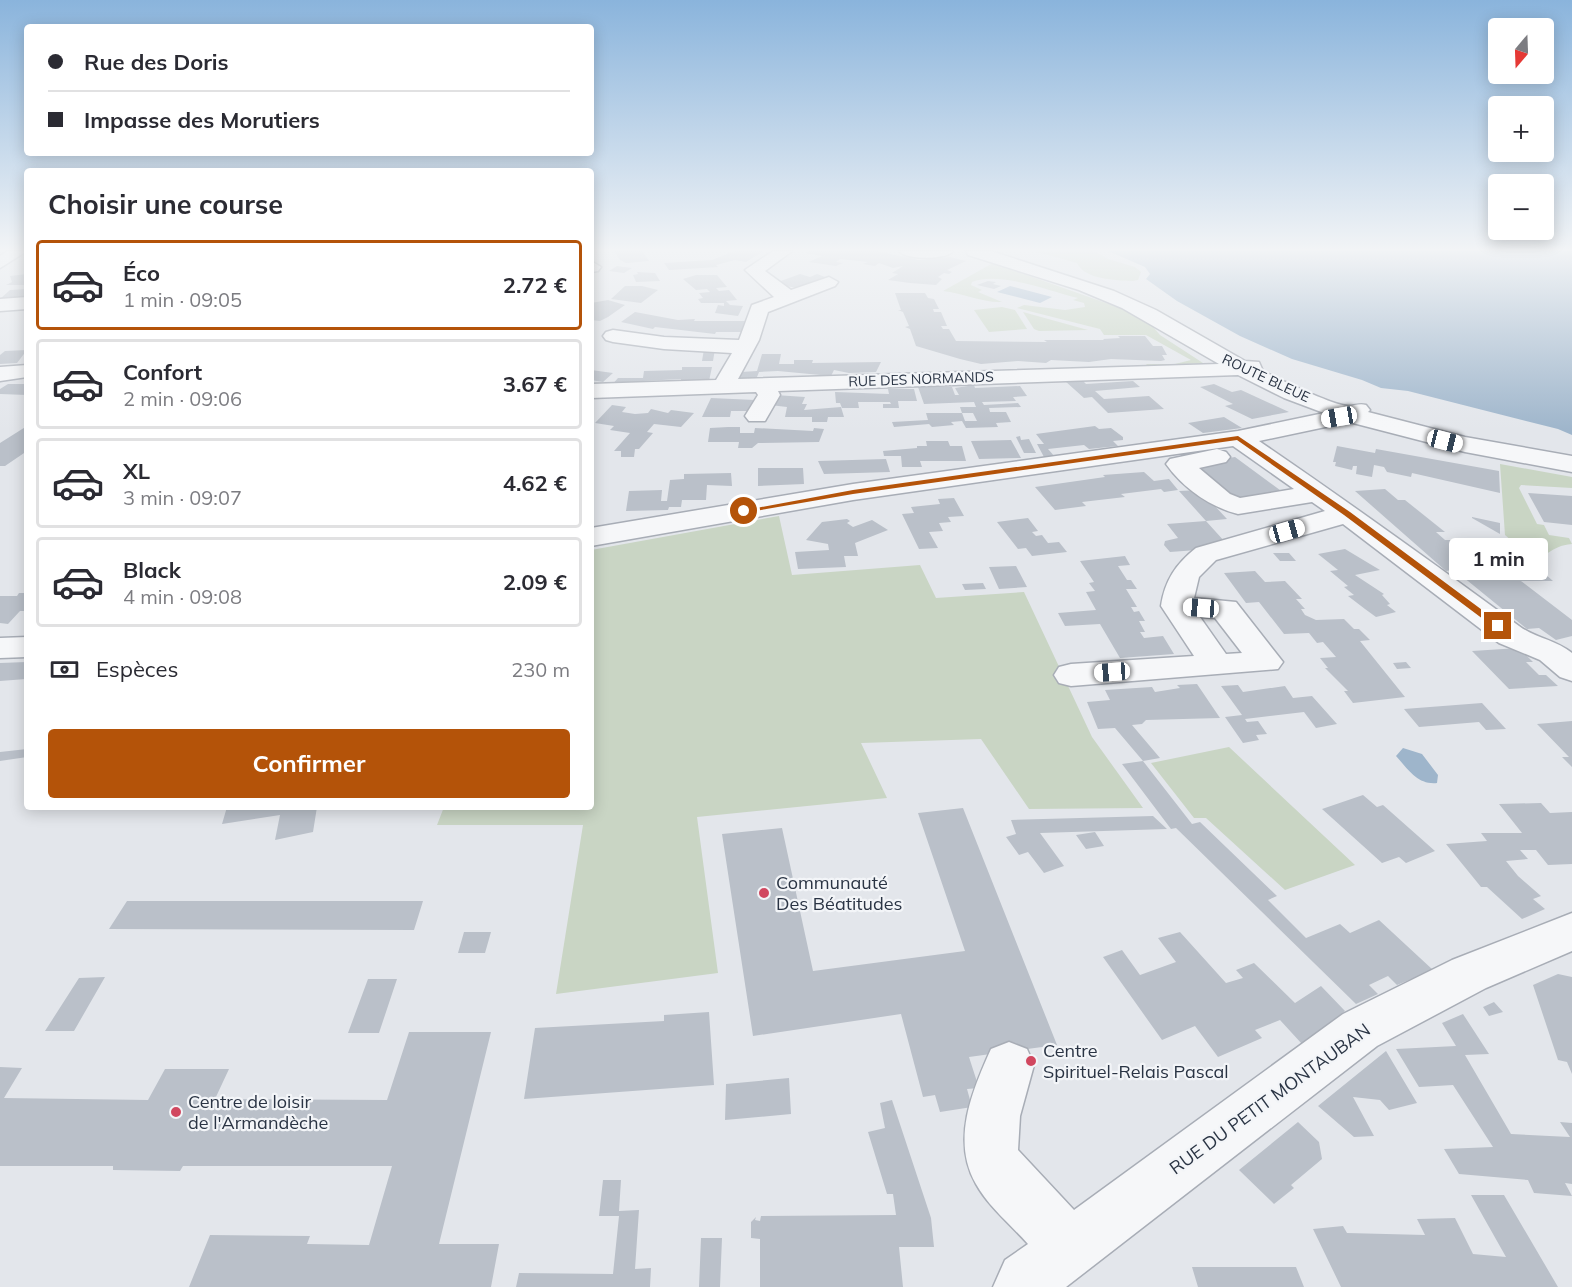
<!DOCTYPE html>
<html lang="fr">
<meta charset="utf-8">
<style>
:root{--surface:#fff;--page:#f2f2f3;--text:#2b2b33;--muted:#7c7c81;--line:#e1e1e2;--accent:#b45309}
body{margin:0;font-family:Mulish,sans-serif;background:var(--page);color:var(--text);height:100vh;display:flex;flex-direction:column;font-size:22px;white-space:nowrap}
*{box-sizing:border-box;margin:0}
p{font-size:20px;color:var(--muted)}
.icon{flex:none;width:33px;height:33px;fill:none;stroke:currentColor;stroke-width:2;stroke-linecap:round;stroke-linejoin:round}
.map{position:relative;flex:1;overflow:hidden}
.details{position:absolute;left:24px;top:168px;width:570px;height:642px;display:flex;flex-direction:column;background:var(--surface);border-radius:6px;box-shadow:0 3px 15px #0003}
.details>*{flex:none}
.guide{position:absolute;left:24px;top:24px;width:570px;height:132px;border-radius:6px;box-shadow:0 3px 15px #0003;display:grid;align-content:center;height:132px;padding:0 24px;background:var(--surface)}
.needle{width:39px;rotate:199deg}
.fabs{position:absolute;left:1488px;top:18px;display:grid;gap:12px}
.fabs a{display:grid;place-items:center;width:66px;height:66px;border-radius:6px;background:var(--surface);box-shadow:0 3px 15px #0003;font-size:30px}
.end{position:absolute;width:27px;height:27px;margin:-14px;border:8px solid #b45309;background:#fff;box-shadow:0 0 0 3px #fff}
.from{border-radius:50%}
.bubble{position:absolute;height:42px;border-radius:6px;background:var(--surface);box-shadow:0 3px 15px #0003;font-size:20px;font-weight:700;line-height:42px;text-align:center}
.car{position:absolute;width:18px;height:36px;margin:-18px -9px;border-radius:8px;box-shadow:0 0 4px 2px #0007;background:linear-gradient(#fff 24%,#345 0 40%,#fff 0 76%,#345 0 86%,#fff 0)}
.guide b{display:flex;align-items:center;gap:21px;height:57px;font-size:22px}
.guide b+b{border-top:2px solid var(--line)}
.guide i{width:15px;height:15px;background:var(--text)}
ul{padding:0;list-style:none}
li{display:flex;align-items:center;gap:18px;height:90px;margin:0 12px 9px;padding:0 12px;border:3px solid var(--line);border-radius:6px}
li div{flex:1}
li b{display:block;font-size:22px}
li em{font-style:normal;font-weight:700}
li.current{border-color:var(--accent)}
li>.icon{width:54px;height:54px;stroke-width:1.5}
h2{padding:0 24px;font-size:27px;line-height:72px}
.pay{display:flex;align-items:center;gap:15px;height:66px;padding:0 24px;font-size:22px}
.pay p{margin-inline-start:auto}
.button{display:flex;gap:12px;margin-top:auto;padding:12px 24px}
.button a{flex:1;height:69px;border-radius:6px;background:var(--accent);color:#fff;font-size:24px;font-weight:700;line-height:69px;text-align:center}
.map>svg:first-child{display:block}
</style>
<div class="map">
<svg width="1572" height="1287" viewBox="0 0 1572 1287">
<rect width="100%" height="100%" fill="#e3e6eb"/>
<path fill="#c9d5c4" d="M1034,251H1095L1108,259L1135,267L1141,272L1138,280L1133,281C1116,280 1085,280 1077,263Z
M993,263L1123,309L1149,322L1160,335L1203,363L1148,366L1146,364H1175L1191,360L1146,335H1104L1100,329L1017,308L1024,305L1065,310L1085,307L1084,303L1073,300L1078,298C1050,291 999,271 972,282L971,285L982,290L978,292L1002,302C983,303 962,293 943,291Z
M1002,307L1015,310L1027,329L989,332L974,310Z
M1023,312L1088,330L1039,331L1034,329Z
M1500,464L1572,477V488L1521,485L1519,488L1537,524L1544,525L1549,535L1569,538L1572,544C1560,545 1556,548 1546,554C1530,562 1516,544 1505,535Z
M779,516L792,575L920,565L936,598L1024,592L1092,737L1143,808L1029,809L981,739L861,743L887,798L697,817L718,973L556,994L583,825H437L444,807H591V550Z
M1229,747L1355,865L1285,890L1206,818H1194L1151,763Z"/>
<path fill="#9eb5cb" d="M1108,251H1572V435L1558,429L1408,391L1381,388L1362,380L1292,359L1240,336L1177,301L1146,279L1150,274L1145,267Z
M1010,286L1052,297L1040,303L997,292Z
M1403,748L1422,754L1438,775L1437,783C1417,785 1408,769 1396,756Z"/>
<path fill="#bac0c9" d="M614,251H642L649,261L626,263L620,260Z
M734,251H764L746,262L735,260L716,265L718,267L669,270L664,263L712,260Z
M809,251H877L919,260L950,257L966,261L947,270L952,272L949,274L944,273L938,277L942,279L936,285L910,283L888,280L898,274L892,273L903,266L893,268L879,263L875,266L863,264L868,262L840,259L836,262L843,263L836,266L809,262L822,256L805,253Z
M617,266L624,267L632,268L624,273L609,271Z
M637,272L655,273L660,281L636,282L633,275L638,274Z
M27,274V285H6L12,282L10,276Z
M800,274L810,277L817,274L828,278L799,288L778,285L782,283L778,282Z
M696,275H717L727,287L716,288L719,291L729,290L737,300L726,301L730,305L743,306L738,316L715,313L718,305L724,306V303H701L698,299L703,298L699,293L710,292L707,289L696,290L683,279Z
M988,281L996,282L993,284L1001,286L994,289L977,285Z
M625,286H642L658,290L641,303L611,299Z
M27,289V298L0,299L10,290Z
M895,293H925L928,298L934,299L939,309H933L934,312H941L947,326H941L943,329H949L956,341L1047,342L1044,340H1104L1103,339L1120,338L1118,336H1145L1153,346H1162L1167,355H1162L1165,360L1161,361L1111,359L1089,362L1051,360L1046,363L1018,361L981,364L960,359L916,346L910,329L905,327L909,326L903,312L898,310H901Z
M608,300L625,305L608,317L600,321L591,320V303Z
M635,312L678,320L695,319L694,321H745L741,332H716L715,334L655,327L653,329L621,322Z
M704,349H715L713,361H702Z
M27,350L17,363L0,364V355L5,351Z
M762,354H781L779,364H794V360H813L812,363L881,362L876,372L849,373L834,370L831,376L778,371L759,372L755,382L734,383L741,372L757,371Z
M682,367H712L709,381L681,385V379L643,381V386L610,387L618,378H643L644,371L682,370Z
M591,370L613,373L603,382L591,380Z
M1082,380L1086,384L1133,381L1140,387L1095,391L1104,399L1149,396L1164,409L1108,413L1092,397L1084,398L1065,381Z
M8,384H27V395L0,394V389Z
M1214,384L1232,392L1241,390L1289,412L1252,419L1225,406L1233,404L1200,387Z
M974,385L975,388L1020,386L1027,396L1013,397L1016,401L982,402L984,405L1018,403L1021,407L989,408L990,412H1006L1011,422L996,423L998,427L966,428L962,421L951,422L954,425L932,427L929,424L894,427L892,422L928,420L926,413H962L965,421H977L973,413H962L960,407H976L974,402L924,404L918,387H952L955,395H959L955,388Z
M888,389H914L917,401H898L899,408H883V404H891L890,402H858L859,408H842L840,403H836L835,392L889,394Z
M775,395L805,397L802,404H807L804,410L841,407L844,417H828L827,422H812V417H785L787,407L770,405Z
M711,398L755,400L752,411H731L730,417H702Z
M612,405L626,407L622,412L635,414L648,413L651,409L668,413L671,410L694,413L681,427L654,424L647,432L653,433L639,449H635L634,457H621V451H614L630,433L610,430L614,426L595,423Z
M1224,417L1242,428L1203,433L1188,423Z
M27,426V451L5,466H0V443Z
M1095,426L1099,429L1111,428L1123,437V440L1113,441L1118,446L1089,449L1084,445L1048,449L1055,457H1044L1037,444H1044L1036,434Z
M728,427H740V433H754L755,428L813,431L814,428L824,429L819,442L758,443L752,448H738L739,442H708L710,428Z
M1020,436L1021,440L1029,439L1036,453H1024L1016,437Z
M1011,440L1021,458L979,459L971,441Z
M926,441H948L950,446H962L966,461H920L922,467H902L901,456H884L883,451L917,448V446H927Z
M1337,446L1375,453L1376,449L1499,471L1500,493L1412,473L1411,477L1387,472L1384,467L1374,465L1372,477L1356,474L1357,466H1353L1352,470L1335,466L1336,462H1333Z
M1235,457L1284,493L1236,500L1190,464Z
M886,459L890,472L824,474L818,461Z
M758,468H803L804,484L758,486Z
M1144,472L1154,481L1169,479L1178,490L1164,492L1161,489L1121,494L1125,497L1082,502L1086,506L1055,510L1035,487L1105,477L1103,475Z
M731,473L732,486L707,485L706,500H682L681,507H669L668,510L626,511L629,491L662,490L661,501H667L670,480L684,479V474Z
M1385,489L1398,500H1405L1445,532H1436L1445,540H1453L1486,566H1536L1553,581H1521L1572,620V636L1556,640L1539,628L1527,629L1468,581L1452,570L1446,571L1355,491Z
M1200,490L1227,519L1206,521L1225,542L1197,550L1170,552L1164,545L1165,541L1178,538L1167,524L1206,521L1179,491Z
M1528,493L1572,496V525L1544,522Z
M954,498L964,516L948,517L951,522L939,523L943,531L929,532L938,548L919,549L902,514L914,513L911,507L940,504L938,499Z
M1472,517L1500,523V534L1472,518Z
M1028,518L1038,531L1032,532L1036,536L1042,535L1048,543L1059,542L1067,552L1032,556L1026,548L1018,549L997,522Z
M847,519L850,521L847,523L853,527L872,520L888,530L855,543L858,556H844L846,567L798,569L795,552L829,550L828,544L806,540L822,522Z
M1345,549L1380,570L1355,575L1384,594L1382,595L1390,604L1387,605L1396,612L1376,617L1365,609L1348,596L1354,595L1344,587L1348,586L1330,571L1338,570L1318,554Z
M1273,553H1289L1296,561H1280Z
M1125,556L1130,565L1118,566L1127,580H1131L1137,589H1126L1137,607H1131L1134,612L1139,611L1145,621H1139L1145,632H1140L1144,638L1163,636L1174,654L1120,658L1100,624L1065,626L1058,613L1096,610L1086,592L1095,591L1089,583L1094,582L1080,561Z
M1016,566L1027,587L999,589L989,567Z
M1255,571L1265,582L1285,581L1302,599H1296L1305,609H1301L1305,615L1316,620L1344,619L1354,629H1359L1370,640L1360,641L1405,697L1353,703L1344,691H1348L1325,668H1328L1320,658L1336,657L1323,642L1317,643L1309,633L1284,634L1259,602L1246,603L1224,573Z
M983,583L986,589L965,590L962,584Z
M19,593H27V611H20L8,624L0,623V596H17Z
M1519,648L1533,662H1526L1539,675H1546L1558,686L1509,689L1472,651Z
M27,662L26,679L0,681V663Z
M1406,662L1411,668L1397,669L1393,663Z
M1197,684L1220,718L1146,720L1142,724L1132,725L1160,758L1143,761L1192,824L1200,822L1277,896L1268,900L1306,938L1340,924L1350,933L1379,920L1433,970L1397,985L1388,976L1369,985L1378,994L1356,1004L1176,828L1171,829L1122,764L1143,761L1115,728L1098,729L1087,702L1110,700L1105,690L1152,687L1155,692L1180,688L1177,685Z
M1238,685L1243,692L1285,686L1293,698L1312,696L1337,724L1316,728L1304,712L1245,719L1247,722L1258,721L1267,734L1256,735L1259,740L1243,743L1225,717L1242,715L1221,686Z
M1482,703L1506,729L1486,730L1479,722L1419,727L1404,709Z
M1572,721V767L1562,757H1569L1537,724Z
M27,749V757L0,761V752Z
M1363,795L1377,807L1383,805L1435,851L1406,863L1399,857L1382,863L1322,809Z
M1541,803L1550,813L1572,812V864L1548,865L1536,850H1520L1528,859L1506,861L1518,876L1541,896L1533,899L1545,909L1522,919L1487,887H1481L1446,844L1487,841L1481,833H1522L1499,804Z
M227,807H317L313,832L275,840L280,815L222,824Z
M963,808L1057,1045L969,1057L979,1088L967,1089L972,1107L940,1112L935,1095L923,1097L901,1014L753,1036L722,834L782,828L813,971L965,951L918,813Z
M1153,816L1167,829L1040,833L1064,866L1044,873L1028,852L1019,855L1006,837L1016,834L1011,820Z
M1095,832L1104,846L1086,849L1076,835Z
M127,901H423L414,930L109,929Z
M464,932H491L485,953H458Z
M1180,932L1226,983L1243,978L1236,970L1254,963L1295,1003L1321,986L1345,1011L1302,1044L1280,1020L1255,1030L1262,1038L1218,1057L1195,1026L1162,1040L1103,957L1122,950L1140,975L1176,962L1158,938Z
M1558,974L1572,977V1074L1567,1062L1558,1060L1533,985Z
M105,977L74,1031H45L79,978Z
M368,979H397L379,1033H348Z
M1494,1002L1503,1012L1489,1016L1483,1007Z
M709,1012L714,1085L524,1099L535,1028L664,1021V1015Z
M1463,1014L1489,1054L1465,1055L1511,1134L1570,1137L1560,1122L1572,1123V1184L1565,1183L1572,1196L1534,1193L1528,1180L1459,1174L1444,1149L1493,1147L1453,1085L1419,1087L1396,1049L1456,1046L1442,1023Z
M409,1032H491L439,1244H499L491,1287H189L210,1235L310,1236L307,1244L369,1245L392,1166H183L180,1171L113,1170V1166H0V1067L22,1068L4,1098L148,1100L165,1069H229L215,1099L387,1100Z
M1386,1051L1417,1103L1389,1110L1380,1100L1353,1097L1374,1136L1354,1137L1318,1106Z
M789,1078L791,1114L725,1120L726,1084Z
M892,1100L931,1218L934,1247H899L903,1287H760V1239L751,1238V1222L756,1217L755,1220L760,1221L761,1216L896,1215L893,1194H887L868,1132L885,1128L880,1103Z
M1298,1122L1319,1142L1322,1159L1291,1185L1294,1188L1274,1204L1239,1170Z
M603,1180H621L619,1211L639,1210L635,1269L651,1268L650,1287H516L519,1273L613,1274L619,1216H599Z
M1471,1195H1504L1558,1287H1341L1313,1229L1343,1226L1347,1233L1425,1235L1417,1219L1455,1218L1473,1254L1506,1257Z
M701,1238H722L720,1287H699Z
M1192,1267H1296L1304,1287H1198Z"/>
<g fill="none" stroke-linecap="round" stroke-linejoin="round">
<g stroke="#a8adb6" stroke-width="3">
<path id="minor" d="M7,251H27L0,268V256Z
M773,251H792L765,271L791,290L829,277L838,282L835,286L768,312L759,340L738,379L1219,364L1122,308L1079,290L968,255L966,251H991L1114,291L1156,310L1245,361L1259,362L1263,371C1279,379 1332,405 1348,406C1355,406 1359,403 1366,405L1370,410L1368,412L1465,437L1572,456V472L1465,452L1349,422L1259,441C1347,501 1433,563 1519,626C1535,638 1556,640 1572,653V681L1560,677L1540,660L1499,643L1343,524L1216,560L1199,577L1194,598L1236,602L1283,662L1278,669L1071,686L1059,683L1054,675L1059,667L1071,664L1194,656L1161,606C1165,580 1176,564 1196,548L1325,511L1312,502L1238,514C1210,507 1183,488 1166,464L1170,459L1217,449L1226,452L1230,457L1226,462L1199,468L1230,494L1240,498L1294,489L1233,446L853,500L591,546V528L853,484L1238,431L1324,413L1284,398L1238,375L778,391L780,395L765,421H749L745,416L758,395L756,392L591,398V384L716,380L732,353L664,349L613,342L606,340L603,336L606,332L613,330L664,337L739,340L752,305L774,297L745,270ZM1200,617L1215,618L1242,653L1226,654Z
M899,251H953C946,260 906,260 899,251Z
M591,261L601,267L598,271L591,272Z
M27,297V309L0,311V299Z
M27,365V377L0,381V367Z
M27,637V657L0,658V638Z
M1572,913V951L1486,988L1377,1046L1066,1287H993L1005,1260L1028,1244C1011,1225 988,1206 976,1184C951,1141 972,1091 991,1049L1009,1042L1027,1049L1034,1065L1020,1116L1018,1150L1074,1210L1343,1014L1452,960Z"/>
</g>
<use href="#minor" fill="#f6f7f9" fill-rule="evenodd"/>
</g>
<linearGradient id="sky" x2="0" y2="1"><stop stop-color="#8ab4dc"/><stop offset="0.58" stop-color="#f2f4f6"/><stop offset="1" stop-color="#f2f4f6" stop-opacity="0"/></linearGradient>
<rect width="1572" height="431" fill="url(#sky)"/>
<path fill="#b45309" d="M1238,436L1350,512L1501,624V628H1495L1344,515L1237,440L853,494L744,513L740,511L853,490Z"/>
<g fill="#d1475f" stroke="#f3f5f8" stroke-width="2">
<circle cx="764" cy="893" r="6"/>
<circle cx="1031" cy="1061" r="6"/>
<circle cx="176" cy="1112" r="6"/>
</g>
<g text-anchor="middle" stroke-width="4.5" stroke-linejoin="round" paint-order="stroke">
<g font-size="14" fill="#2a3444" stroke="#f3f5f8">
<text transform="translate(1266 378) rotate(25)" y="5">ROUTE BLEUE</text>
<text transform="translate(921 379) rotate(-2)" y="5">RUE DES NORMANDS</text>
</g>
<g font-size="18" fill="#2a3444" stroke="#f3f5f8" text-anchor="start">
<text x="776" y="889">Communauté<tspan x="776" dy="21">Des Béatitudes</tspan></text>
<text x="1043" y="1057">Centre<tspan x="1043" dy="21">Spirituel-Relais Pascal</tspan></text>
<text x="188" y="1108">Centre de loisir<tspan x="188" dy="21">de l'Armandèche</tspan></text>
</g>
<g font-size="18" fill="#2a3444" stroke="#f3f5f8">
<text transform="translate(1270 1099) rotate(-36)" y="6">RUE DU PETIT MONTAUBAN</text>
</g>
</g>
</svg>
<div class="fabs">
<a><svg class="needle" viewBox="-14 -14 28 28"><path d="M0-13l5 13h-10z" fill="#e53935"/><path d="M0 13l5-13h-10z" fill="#7c7c81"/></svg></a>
<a>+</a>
<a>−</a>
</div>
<i class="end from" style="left:744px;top:511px"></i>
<i class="end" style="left:1498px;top:626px"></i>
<div class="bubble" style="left:1449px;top:538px;width:99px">1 min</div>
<i class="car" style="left:1339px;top:417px;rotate:260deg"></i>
<i class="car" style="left:1445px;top:441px;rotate:104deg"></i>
<i class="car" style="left:1287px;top:531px;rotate:74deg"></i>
<i class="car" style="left:1201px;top:608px;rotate:274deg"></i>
<i class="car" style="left:1112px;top:672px;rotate:266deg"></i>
<div class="guide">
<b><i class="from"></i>Rue des Doris</b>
<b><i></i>Impasse des Morutiers</b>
</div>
<section class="details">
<h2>Choisir une course</h2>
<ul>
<li class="current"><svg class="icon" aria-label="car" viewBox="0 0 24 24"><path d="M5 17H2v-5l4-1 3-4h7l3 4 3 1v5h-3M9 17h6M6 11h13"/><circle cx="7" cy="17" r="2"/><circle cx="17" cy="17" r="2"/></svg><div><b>Éco</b><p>1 min · 09:05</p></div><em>2.72 €</em></li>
<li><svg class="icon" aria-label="car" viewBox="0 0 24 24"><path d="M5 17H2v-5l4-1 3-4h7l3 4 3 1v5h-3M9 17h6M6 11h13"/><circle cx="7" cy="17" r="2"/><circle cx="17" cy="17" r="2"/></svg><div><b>Confort</b><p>2 min · 09:06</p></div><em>3.67 €</em></li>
<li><svg class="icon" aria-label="car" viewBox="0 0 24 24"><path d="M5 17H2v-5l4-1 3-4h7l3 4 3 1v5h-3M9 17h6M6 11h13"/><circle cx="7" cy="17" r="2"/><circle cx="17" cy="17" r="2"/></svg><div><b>XL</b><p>3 min · 09:07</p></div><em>4.62 €</em></li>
<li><svg class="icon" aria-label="car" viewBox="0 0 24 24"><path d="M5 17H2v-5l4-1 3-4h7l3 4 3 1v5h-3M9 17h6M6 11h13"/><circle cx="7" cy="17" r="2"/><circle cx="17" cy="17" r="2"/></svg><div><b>Black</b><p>4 min · 09:08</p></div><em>2.09 €</em></li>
</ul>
<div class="pay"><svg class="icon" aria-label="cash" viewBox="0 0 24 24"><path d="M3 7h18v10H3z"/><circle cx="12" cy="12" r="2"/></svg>Espèces<p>230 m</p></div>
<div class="button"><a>Confirmer</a></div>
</section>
</div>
